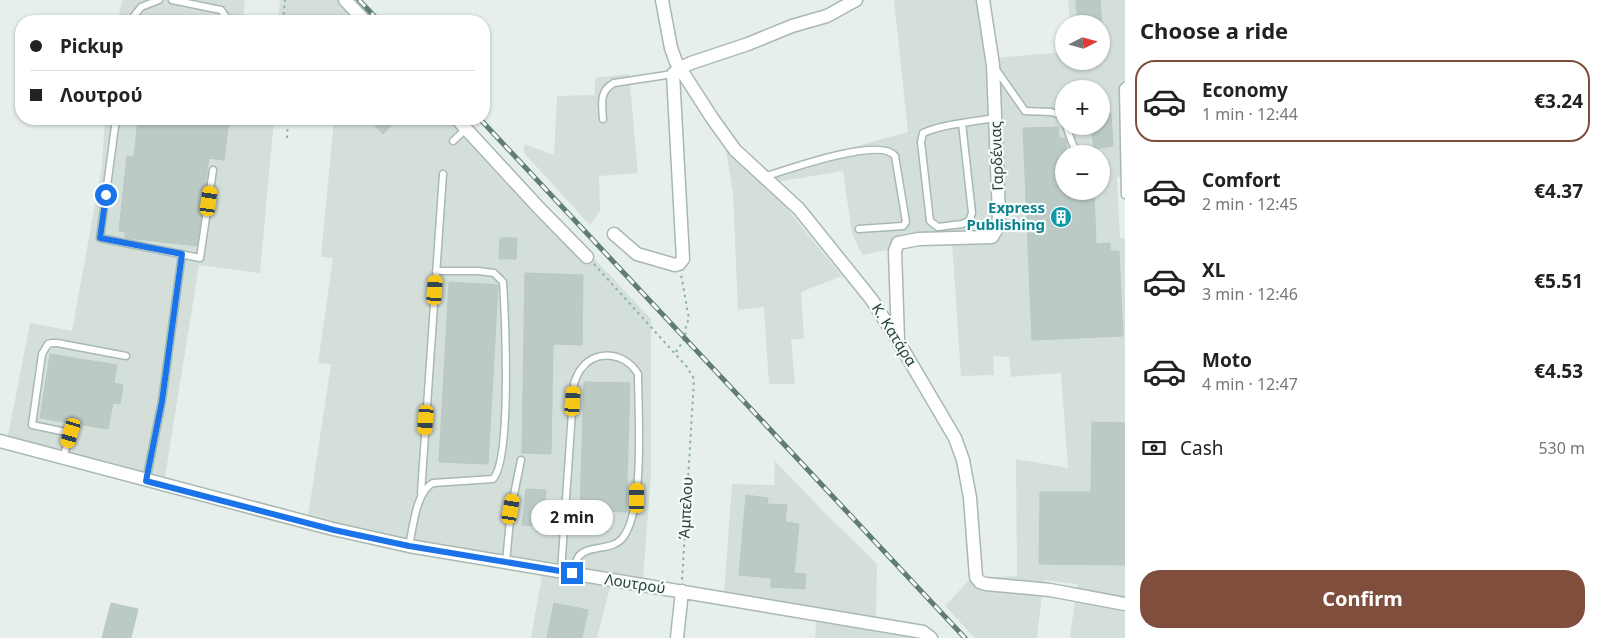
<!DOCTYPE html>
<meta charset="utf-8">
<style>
:root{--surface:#fff;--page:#f6f6f6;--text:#222;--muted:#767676;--line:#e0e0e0;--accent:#804e3d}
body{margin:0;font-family:"Noto Sans",sans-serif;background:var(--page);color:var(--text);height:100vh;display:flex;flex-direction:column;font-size:19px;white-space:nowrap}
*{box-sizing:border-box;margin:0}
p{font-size:16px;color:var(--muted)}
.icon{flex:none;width:28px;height:28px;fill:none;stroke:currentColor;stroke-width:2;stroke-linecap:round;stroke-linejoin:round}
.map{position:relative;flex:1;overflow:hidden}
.panel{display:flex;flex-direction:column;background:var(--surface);width:475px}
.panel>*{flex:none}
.top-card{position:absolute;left:15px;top:15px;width:475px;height:110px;border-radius:20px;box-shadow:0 1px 4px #0004;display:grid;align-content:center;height:110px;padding:0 15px;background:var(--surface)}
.needle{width:32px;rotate:84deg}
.fabs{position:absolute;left:1055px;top:15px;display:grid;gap:10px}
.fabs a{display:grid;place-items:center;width:55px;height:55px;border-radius:50%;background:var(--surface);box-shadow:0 1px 4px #0004;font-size:25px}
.end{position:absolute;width:22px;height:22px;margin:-11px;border:6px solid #1a73e8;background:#fff;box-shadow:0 0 0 2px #fff}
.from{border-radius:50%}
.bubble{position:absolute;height:35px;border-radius:18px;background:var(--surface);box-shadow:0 1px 4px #0004;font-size:16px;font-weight:700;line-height:35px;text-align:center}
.car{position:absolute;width:15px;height:30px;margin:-15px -8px;border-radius:6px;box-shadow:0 0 4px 1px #0007;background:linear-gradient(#f5c518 24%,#345 0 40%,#f5c518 0 76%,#345 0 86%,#f5c518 0)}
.top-card b{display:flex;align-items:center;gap:18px;height:48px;font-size:19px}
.top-card b+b{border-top:1px solid var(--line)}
.top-card i{width:12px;height:12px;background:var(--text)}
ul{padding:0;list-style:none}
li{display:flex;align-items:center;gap:15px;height:82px;margin:0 10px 8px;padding:0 5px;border:2px solid transparent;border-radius:20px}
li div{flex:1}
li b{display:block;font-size:19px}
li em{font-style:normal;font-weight:700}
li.active{border-color:var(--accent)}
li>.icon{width:45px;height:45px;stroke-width:1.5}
h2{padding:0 15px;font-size:22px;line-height:60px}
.pay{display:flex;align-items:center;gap:12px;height:55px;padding:0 15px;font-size:19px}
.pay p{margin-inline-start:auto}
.primary-button{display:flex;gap:10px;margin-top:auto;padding:10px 15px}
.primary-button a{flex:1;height:58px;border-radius:20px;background:var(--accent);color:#fff;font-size:20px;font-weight:700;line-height:58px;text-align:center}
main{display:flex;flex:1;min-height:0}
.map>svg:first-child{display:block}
</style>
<main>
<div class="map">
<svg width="1125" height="638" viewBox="0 0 1125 638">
<rect width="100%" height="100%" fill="#e6efeb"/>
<path fill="#d4dfda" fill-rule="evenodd" d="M122,0H245L243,21H118Z
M280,0H352L371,21H278Z
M894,0H988L995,58L1064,52V61H1101V24H1070L1068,0H1125V177H1117L1120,238H1125V638H1070L1077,584L1044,580L1037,638H975L945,606L971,578L1017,576L1016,459L1068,468L1061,373L1011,377L1009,357L993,356L994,375L961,376L952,242L921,243L862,255L852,233L843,171L776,182L771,189L842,276L801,292L804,339H791L795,384H769L764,307L738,310L733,193L726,150L737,144L765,171L908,132ZM1064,89H1101V126H1064ZM1064,154H1101V191H1064Z
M629,74L638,173L599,176L600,211L590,225L524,153V144L554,155L557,96L595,95V78Z
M105,119H274L260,273L199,265L165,477L8,436L30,323L72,331L102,166Z
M334,119H463L651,319V475L643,580L613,575L597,638H531L544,564L399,539L308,516L331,364L318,363L333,258L321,257Z
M775,461L824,512L877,564L876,618L926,626L938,638H815L817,608L724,595L732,484L774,485Z"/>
<path fill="#bbcac4" stroke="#b8c9c2" d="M1076,0H1100L1102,24H1078Z
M1111,113L1113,146L1094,149L1091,126H1101V114Z
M138,119H229L224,160L209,158L197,246L127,238H125V232L119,231L127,156L134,157Z
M369,119H390L394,123L383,134Z
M1058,127L1059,138H1065L1066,141L1067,154H1064V191H1094L1096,244L1110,243V251H1119L1123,336L1032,340L1023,128Z
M500,238H517L516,259H499Z
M525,273L583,275L582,345L553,344L551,454L522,453Z
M449,282L498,285L488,464L439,462Z
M50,354L117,365L114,383L123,385L120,404L113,403L108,429L40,418Z
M584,382L630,383L626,512L580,510Z
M1092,422L1125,423V565L1039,564L1040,492H1091Z
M526,489L546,490L543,526L522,525Z
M746,495L768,498L767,504L787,505L785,522L799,524L794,573L806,574L805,589L771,587V578L739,575Z
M111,603L138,609L131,638H102Z
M554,603L588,610L582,638H547Z"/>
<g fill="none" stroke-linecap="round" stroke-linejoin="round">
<g stroke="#a8b8b2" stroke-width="9">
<path id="lane" d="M172,0L221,10L229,21
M130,21L141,7L159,0
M995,68L1025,111L1051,112L1061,115L1064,121
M1125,86L1123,88L1125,195
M116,119L100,238L200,258L213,170
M603,119C602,104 599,91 614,83L673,74
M962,123L972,213L969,221L962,224L938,227L930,221L921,142L923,133C936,127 949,125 962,123L995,118
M1066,126L1073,145L1079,154
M453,141L466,129
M764,177C786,170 880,136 895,156L906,222L903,226L859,229
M63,457L71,433L32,425L42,354L48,344L52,343H57L126,356
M146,481L162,401L182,254
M421,493L443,174
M409,546C413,528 416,491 433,483L493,479C512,459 505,314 503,282L494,273L478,271H436
M506,562L511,509L521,460
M561,571L574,383C576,379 578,372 581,369C596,348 626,353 638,374C638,412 645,506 624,536C614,552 589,544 579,556C576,560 574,568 572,573"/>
</g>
<g stroke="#a8b8b2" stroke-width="15">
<path id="street" d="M345,0L365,21
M662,0L671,48L676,62L712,118L735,150L799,209L872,300L898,341L955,438L963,460L970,498L976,577L980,582L986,584L1050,590L1125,604
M457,119L539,208L587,257
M614,234L637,254L675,265L679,264L683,259L673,74L680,68L691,63L748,44L792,26L827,16L856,0
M898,340L895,251L898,243L919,239L992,237L998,227L999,216L993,65L983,0
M0,441L333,529L409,546L923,632L931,638
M677,638L682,591"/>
</g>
<path stroke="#86b3a5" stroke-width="2" stroke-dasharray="2.5 4" stroke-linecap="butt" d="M283,21L285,0
M287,138L288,119
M594,264L687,367L694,379L682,581
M676,352L685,338L686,325L689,319L681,274"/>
<use href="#lane" stroke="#fff" stroke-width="6"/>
<use href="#street" stroke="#fff" stroke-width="12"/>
<g stroke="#5f7d75" stroke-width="5">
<path id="rail" d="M359,0L379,21
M480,119L965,638"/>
</g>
<use href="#rail" stroke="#f7fbf9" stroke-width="3" stroke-dasharray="9" stroke-linecap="butt"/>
</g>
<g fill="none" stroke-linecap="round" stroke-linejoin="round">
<path stroke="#1a73e8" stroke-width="6" d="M106,195L100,238L182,254L162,401L146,481L334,530L409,546L572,573"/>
</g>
<defs>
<g id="building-disc" transform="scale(1.125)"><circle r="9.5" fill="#0f9aa8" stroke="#f7fbf9"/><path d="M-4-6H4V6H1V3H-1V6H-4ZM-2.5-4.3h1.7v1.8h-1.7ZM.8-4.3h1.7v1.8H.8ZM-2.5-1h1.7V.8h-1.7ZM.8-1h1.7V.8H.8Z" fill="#fff"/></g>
</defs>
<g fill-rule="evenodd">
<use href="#building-disc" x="1061" y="217"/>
</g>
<g text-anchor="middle" stroke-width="4.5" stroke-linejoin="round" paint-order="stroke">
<g font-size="15" fill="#24423a" stroke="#f7fbf9">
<text transform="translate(997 156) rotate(-92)" y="5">Γαρδένιας</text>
<text transform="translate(894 335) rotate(58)" y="5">Κ. Κατάρα</text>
<text transform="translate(686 508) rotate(-87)" y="5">Άμπελου</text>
<text transform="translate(635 584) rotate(9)" y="5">Λουτρού</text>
</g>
<g font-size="15" font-weight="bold" fill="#0d838f" stroke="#f7fbf9" text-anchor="end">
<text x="1045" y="213">Express<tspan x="1045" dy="17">Publishing</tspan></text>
</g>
</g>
</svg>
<div class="fabs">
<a><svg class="needle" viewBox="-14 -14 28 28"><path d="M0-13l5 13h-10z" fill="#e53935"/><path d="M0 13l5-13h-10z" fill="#767676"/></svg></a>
<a>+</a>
<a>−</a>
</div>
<i class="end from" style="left:106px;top:195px"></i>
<i class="end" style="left:572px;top:573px"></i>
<div class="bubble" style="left:531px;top:500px;width:82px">2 min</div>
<i class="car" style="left:209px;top:201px;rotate:8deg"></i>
<i class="car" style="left:435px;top:290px;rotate:4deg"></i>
<i class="car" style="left:573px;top:401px;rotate:4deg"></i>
<i class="car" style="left:426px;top:420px;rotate:184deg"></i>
<i class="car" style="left:71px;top:433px;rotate:197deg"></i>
<i class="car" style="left:637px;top:498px;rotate:0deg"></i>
<i class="car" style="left:511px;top:509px;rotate:10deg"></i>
<div class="top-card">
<b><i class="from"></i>Pickup</b>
<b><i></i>Λουτρού</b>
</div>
</div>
<section class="panel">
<h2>Choose a ride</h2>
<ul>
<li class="active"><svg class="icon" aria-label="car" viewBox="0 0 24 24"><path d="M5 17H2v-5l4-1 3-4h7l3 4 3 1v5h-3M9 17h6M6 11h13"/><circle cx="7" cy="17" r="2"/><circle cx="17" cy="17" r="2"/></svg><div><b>Economy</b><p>1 min · 12:44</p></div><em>€3.24</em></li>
<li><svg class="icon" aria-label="car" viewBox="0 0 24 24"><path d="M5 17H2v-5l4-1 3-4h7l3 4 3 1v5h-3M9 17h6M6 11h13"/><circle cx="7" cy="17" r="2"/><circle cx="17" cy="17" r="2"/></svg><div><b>Comfort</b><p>2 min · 12:45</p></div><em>€4.37</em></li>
<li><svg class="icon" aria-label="car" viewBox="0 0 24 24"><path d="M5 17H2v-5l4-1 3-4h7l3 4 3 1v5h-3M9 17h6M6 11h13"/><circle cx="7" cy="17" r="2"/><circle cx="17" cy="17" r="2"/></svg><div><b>XL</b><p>3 min · 12:46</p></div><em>€5.51</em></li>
<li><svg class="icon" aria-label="car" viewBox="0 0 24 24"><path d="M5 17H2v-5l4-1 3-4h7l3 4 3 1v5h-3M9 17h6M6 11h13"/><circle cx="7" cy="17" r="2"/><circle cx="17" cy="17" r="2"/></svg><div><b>Moto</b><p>4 min · 12:47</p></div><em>€4.53</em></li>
</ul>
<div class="pay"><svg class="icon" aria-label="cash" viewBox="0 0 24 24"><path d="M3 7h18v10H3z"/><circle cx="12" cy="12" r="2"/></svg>Cash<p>530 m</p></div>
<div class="primary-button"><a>Confirm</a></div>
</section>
</main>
